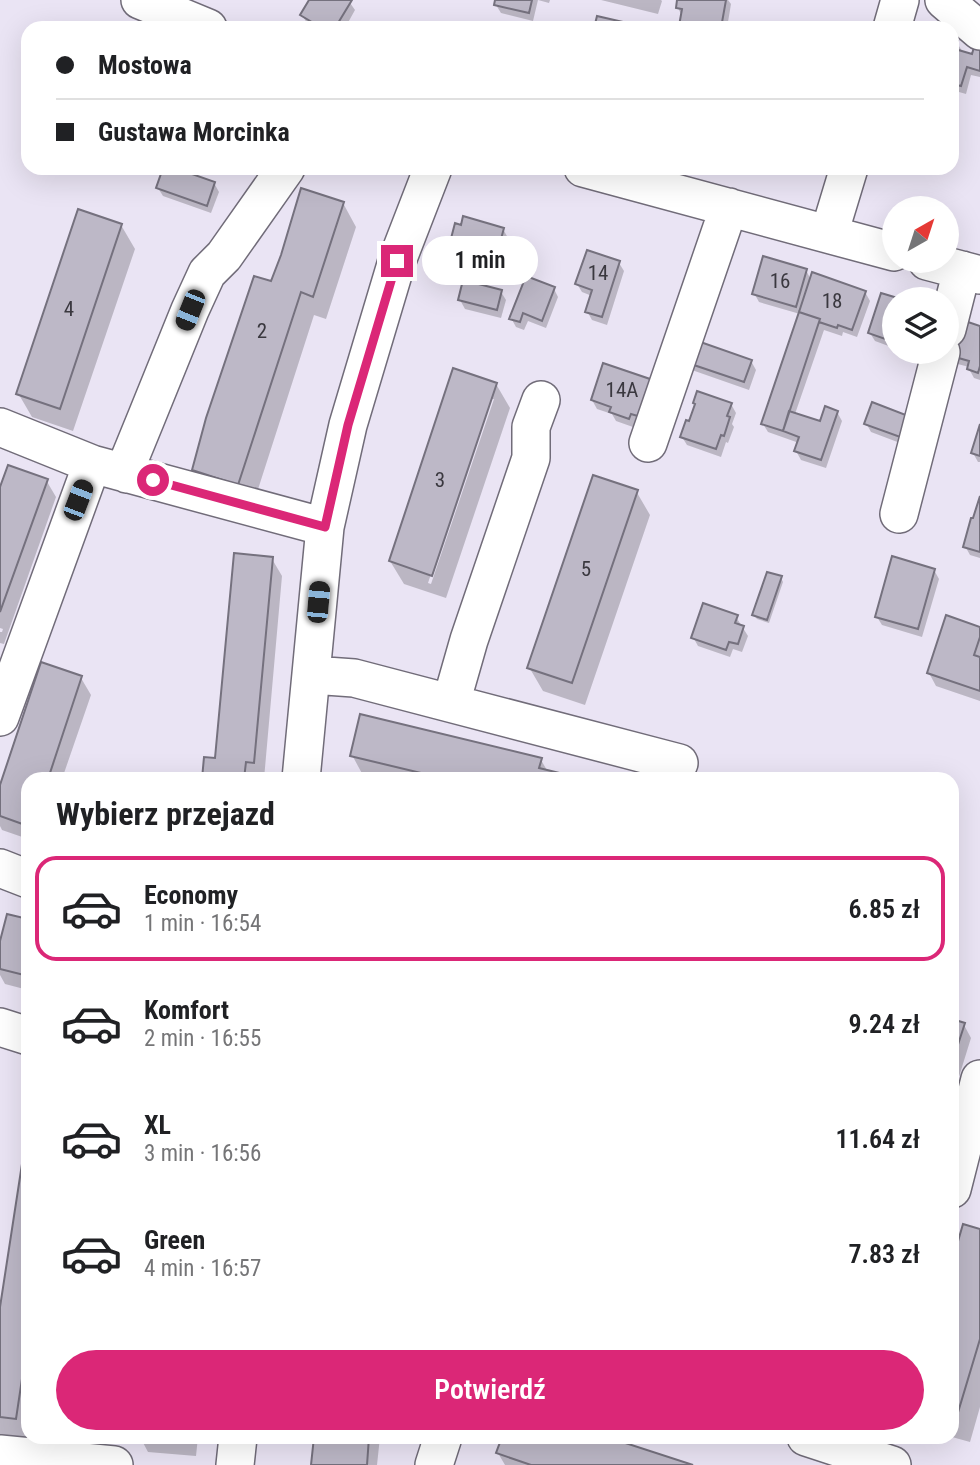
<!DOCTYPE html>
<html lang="pl">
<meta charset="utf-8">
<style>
:root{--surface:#fff;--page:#f6f6f6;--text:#202124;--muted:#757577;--line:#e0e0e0;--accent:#db2777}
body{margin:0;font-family:"Roboto Condensed",sans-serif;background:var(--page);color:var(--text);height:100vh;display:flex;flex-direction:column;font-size:26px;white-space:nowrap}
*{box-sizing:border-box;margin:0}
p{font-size:23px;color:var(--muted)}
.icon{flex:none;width:38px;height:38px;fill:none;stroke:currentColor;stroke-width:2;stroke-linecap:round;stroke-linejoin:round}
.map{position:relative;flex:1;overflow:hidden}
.panel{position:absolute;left:21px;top:772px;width:938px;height:672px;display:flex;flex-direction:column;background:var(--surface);border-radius:21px;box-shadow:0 7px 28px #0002}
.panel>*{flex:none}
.top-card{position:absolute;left:21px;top:21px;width:938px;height:154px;border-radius:21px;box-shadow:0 7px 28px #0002;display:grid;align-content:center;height:154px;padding:0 35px;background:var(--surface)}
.needle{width:46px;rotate:39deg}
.buttons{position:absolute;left:882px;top:196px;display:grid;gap:14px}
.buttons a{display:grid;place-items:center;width:77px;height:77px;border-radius:50%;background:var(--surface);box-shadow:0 7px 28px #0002;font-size:35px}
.end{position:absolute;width:32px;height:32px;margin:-16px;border:9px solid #db2777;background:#fff;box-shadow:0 0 0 4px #fff}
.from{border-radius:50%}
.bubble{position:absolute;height:49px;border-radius:24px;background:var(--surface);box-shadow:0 7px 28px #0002;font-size:23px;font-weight:600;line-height:49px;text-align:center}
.car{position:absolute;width:21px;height:42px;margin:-21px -10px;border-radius:9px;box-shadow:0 0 5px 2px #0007;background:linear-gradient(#222 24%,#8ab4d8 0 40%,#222 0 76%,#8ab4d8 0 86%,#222 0)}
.top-card b{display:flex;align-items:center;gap:24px;height:66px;font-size:26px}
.top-card b+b{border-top:2px solid var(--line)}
.top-card i{width:18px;height:18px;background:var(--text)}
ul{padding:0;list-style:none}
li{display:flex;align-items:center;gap:21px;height:105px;margin:0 14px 10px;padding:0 21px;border:4px solid transparent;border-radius:21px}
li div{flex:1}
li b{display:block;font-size:26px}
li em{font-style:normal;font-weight:600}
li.selected{border-color:var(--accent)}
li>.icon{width:63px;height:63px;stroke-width:1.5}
h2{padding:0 35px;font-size:32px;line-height:84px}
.button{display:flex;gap:14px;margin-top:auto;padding:14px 35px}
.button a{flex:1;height:80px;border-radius:42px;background:var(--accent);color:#fff;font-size:28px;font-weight:600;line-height:80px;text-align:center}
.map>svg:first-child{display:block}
</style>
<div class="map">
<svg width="980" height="1465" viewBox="0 0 980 1465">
<rect width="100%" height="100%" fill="#eae4f4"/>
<path fill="#0003" fill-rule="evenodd" d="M311,0H348L355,10L345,28H315L307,23L302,15Z
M497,0H550L549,3L538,0L533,21L501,13L496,5Z
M601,0H661L662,1L658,14Z
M685,0H728L731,4L727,28H682L681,26L682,16L678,8Z
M952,42L957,43L962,51L973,56L980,51V77L971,75L966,94L952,90Z
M164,168H170L214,183L219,192L211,213L163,196L158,188Z
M343,203L356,227L326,319L314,315L252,508L207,493L194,470L272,283Z
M121,225L135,249L73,431L32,417L18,393Z
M503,229L508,238L496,279L485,276L480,268V265L455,258L450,250Z
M619,263L624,271L607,325L592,320L587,311L592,296L582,292L577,284Z
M806,270L811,280L865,292L870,301L857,337L843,332L842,336L824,330L795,414L821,423L837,412L842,421L826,468L801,460L796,451L799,443L768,432L763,424L800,314L759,302L754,293Z
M554,289L558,297L546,328L528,321L524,330L516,327L511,318Z
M501,292L506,300L501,318L465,309L460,300Z
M883,295L895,299L894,348L875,341L870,333Z
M980,327V380L974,378L969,369V367L954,363Z
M898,352H939L936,362L909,353L908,357L899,355Z
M684,360L751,361L756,370L749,390L689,369Z
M605,365L645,425L635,422L633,427L616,421L612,414L597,409L592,400Z
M496,384L510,408L446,598L404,584L390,561ZM490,399H494L431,584L428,583Z
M731,404L736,413L732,424L734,427L728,443L726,442L721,457L687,445L682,437L690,423L696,406Z
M910,418L908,446L871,432L866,423Z
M980,430V462H978L973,453Z
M46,480L56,497L4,644L0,643V632H2L3,629L0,628V492Z
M636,491L650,515L585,705L543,691L529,667Z
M980,502V558L970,555L965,546Z
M272,559L282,576L264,779H203L217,760Z
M934,570L939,579L922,637L882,625L877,617Z
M781,578L783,582L769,623L757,619L754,615Z
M736,617L748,636L742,652L733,649L730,657L698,646L693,637Z
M980,629V701L936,686L929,673Z
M81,678L91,695L62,779H28V839L2,830L0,826V790Z
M352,755L541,760L548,772L576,779H365Z
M28,921V990L5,984L0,975V948Z
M952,1021L964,1025L971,1038L953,1096Z
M28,1135V1437H30L29,1443L0,1438V1308Z
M980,1231V1407L970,1442L952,1437V1268Z
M140,1437H198L196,1456L148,1452Z
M315,1437H380L377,1465H312Z
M503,1437H601L687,1465H505L498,1453Z"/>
<path fill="#bdb8c7" stroke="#75717e" stroke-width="2" d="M309,0H352L335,28H322L300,15Z
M495,0H532L529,13L494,5Z
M677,0H726L721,28H691L679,26L682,9L676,8Z
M597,16L623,22L621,28H594Z
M952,40L958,41L955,49L972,54L974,47L980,49V71L967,67L961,86L952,84Z
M163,168H175L215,182L207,206L156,188Z
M301,188L344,202L313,297L301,292L238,485L192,470L206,418L254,276L271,281L281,255Z
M78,209L122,224L60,409L16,394Z
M463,216L504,228L492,272L478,268L480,259L448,250L455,223L461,225Z
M587,250L620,261L602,317L585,312L592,290L575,284Z
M763,256L807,269L796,307L752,294Z
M812,272L866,291L852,330L838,325L837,328L819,322L820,319L799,312Z
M526,276L555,287L542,321L523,313L520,322L509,319Z
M463,280L502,290L497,310L458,300Z
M881,293L901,299H894V347L892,346L894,342L868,333Z
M799,312L820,319L783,431L761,424Z
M959,319L980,326V366L978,373L967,369L969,361L948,355Z
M689,338L752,360L744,382L682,361Z
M603,363L653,380L641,417L631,414L629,419L609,412L611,407L591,400Z
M453,368L497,383L432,576L389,561Z
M697,391L732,403L727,416L730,417L724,436L721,435L716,449L680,437L686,420L689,421L695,404L693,403Z
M872,402L911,417L903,438L864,424Z
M825,406L838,411L821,460L794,451L799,437L783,431L789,411L820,421Z
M980,424V456L971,453Z
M8,465L48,479L0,612V487Z
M593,475L638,490L572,683L527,668Z
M980,496V552L963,547L971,518H973Z
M234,553L273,557L254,763L246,762L244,779H202L204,757L215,758Z
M892,556L935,569L918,629L875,617Z
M767,572L782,576L767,620L752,615Z
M703,603L738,615L735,623L744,626L738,644L729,642L726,650L691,638Z
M946,615L980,627V637L974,655L980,657V691L927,673Z
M41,662L82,676L48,779H28V826L0,816V785Z
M360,714L542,758L539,768L584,779H446L350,756Z
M7,914L28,919V976L0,969V941Z
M952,1019L965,1023L952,1063Z
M28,1125V1339L16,1419L0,1417V1307Z
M963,1224L980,1229V1339L956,1419L952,1418V1262Z
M314,1437H369L367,1465H311Z
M502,1437H607L693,1465H531L496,1453Z"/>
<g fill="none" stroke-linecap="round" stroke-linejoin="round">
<g stroke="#716c79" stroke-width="40">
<path id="minor" d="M140,0L208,28
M944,0L980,31
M892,28L900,0
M583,168L894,252
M829,234L849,168
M927,261L980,275
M947,329L962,270
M0,427L92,464L325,527
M648,443L729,207
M127,474L129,460L147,416L190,310L207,273L224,256L286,168
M899,514L941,352
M312,675L354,678L679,763
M451,703L469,640L531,458V427L541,400
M0,717L92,464
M301,779L325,527L348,425L397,261L433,168
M0,868L28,879
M0,1027L28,1036
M952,1189L980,1079
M806,1437L892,1465
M0,1454L114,1465
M235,1465L238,1437
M434,1465L443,1437"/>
</g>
<use href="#minor" stroke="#fff" stroke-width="37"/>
</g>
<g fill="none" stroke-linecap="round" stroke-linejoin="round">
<path stroke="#db2777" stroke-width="9" d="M153,480L325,527L348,425L397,261"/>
</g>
<g text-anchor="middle" stroke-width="5" stroke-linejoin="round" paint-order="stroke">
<g font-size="21" fill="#3a383f">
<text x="598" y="280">14</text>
<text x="780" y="288">16</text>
<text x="832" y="308">18</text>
<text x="69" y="316">4</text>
<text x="262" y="338">2</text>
<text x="622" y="397">14A</text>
<text x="440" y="487">3</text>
<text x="586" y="576">5</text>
</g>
</g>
</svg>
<div class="buttons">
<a><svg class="needle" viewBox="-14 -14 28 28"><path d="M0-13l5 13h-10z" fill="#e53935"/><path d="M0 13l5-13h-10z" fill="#757577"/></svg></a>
<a><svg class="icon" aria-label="layers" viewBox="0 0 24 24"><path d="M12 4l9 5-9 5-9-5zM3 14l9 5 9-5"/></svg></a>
</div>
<i class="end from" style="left:153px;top:480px"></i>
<i class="end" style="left:397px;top:261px"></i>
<div class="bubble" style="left:422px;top:236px;width:116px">1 min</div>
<i class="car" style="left:190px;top:310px;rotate:202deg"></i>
<i class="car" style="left:78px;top:500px;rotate:21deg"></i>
<i class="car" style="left:318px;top:602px;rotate:5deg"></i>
<div class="top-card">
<b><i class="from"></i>Mostowa</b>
<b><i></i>Gustawa Morcinka</b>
</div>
<section class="panel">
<h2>Wybierz przejazd</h2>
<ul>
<li class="selected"><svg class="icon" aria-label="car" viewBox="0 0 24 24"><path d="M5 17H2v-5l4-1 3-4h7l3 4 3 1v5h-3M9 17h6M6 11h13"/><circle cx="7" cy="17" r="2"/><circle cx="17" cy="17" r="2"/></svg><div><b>Economy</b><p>1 min · 16:54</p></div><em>6.85 zł</em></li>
<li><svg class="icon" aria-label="car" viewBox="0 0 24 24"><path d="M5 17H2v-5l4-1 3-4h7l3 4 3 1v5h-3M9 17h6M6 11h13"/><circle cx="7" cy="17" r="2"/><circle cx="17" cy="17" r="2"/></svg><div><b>Komfort</b><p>2 min · 16:55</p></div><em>9.24 zł</em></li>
<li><svg class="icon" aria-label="car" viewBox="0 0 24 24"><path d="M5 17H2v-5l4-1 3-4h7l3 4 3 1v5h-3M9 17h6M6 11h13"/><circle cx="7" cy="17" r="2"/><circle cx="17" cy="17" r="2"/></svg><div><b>XL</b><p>3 min · 16:56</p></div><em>11.64 zł</em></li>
<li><svg class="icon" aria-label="car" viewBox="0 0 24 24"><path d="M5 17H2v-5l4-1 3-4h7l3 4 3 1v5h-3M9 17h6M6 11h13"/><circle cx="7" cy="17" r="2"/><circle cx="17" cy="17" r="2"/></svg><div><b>Green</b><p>4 min · 16:57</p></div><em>7.83 zł</em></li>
</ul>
<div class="button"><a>Potwierdź</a></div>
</section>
</div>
